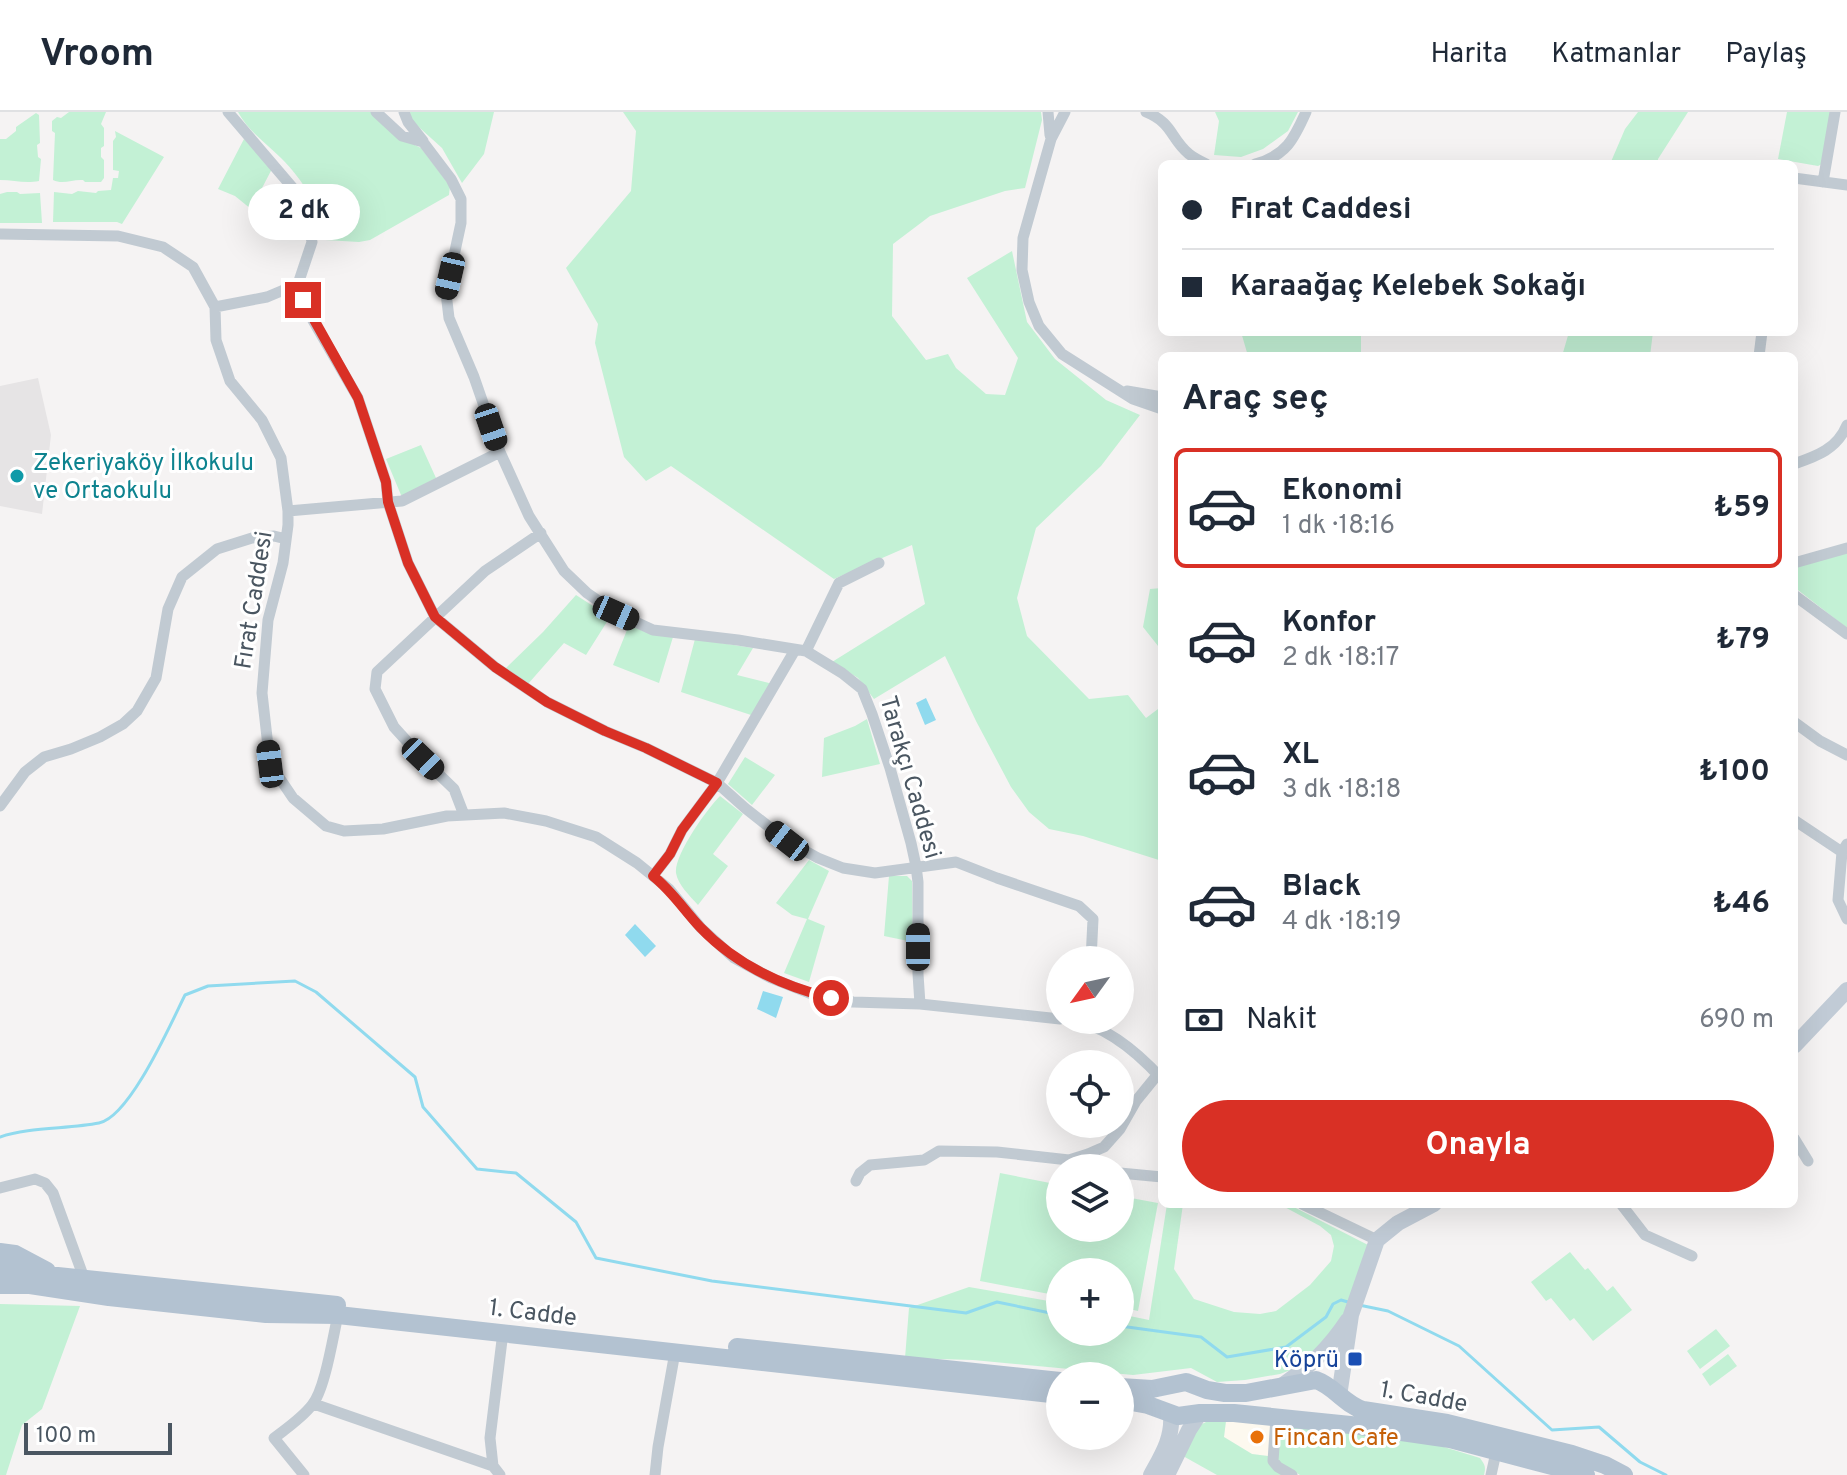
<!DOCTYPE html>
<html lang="tr">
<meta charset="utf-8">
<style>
:root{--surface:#fff;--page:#f2f2f3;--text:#1f2937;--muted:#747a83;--line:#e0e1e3;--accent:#d93025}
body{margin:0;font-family:Overpass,sans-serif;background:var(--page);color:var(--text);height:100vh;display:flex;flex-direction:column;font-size:30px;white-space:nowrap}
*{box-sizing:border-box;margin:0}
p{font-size:26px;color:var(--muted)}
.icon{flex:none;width:44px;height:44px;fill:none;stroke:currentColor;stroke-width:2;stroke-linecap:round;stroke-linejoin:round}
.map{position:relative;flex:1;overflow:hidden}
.drawer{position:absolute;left:1158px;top:240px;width:640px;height:856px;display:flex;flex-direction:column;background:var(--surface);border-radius:12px;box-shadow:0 8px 32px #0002}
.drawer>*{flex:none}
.guide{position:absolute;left:1158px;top:48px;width:640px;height:176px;border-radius:12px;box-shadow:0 8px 32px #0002;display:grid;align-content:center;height:176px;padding:0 24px;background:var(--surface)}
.needle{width:52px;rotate:237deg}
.tools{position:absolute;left:1046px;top:834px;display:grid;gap:16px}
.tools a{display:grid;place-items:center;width:88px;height:88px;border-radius:50%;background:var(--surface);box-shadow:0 8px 32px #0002;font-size:40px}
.scale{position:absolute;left:24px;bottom:20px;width:148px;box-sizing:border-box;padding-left:8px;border:4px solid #4a5661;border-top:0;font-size:22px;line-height:28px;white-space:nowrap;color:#4a5661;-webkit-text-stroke:6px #fff;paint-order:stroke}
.end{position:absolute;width:36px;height:36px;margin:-18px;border:10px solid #d93025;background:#fff;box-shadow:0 0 0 4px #fff}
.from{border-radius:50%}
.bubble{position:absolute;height:56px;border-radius:28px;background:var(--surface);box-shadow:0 8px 32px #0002;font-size:26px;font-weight:700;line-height:56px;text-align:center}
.car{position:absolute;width:24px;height:48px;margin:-24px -12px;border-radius:10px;box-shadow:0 0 6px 2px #0007;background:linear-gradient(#222 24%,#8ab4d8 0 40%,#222 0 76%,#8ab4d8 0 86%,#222 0)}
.guide b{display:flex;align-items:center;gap:28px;height:76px;font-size:30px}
.guide b+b{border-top:2px solid var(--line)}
.guide i{width:20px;height:20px;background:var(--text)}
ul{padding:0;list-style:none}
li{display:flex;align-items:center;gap:24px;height:120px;margin:0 16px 12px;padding:0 8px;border:4px solid transparent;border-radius:12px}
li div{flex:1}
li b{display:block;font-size:30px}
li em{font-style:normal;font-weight:700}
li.active{border-color:var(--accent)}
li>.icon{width:72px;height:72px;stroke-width:1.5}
h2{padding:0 24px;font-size:36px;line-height:96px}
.pay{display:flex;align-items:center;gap:20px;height:88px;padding:0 24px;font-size:30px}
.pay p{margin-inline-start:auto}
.primary-button{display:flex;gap:16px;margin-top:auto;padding:16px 24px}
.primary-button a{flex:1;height:92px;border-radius:48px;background:var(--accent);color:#fff;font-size:32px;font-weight:700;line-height:92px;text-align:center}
header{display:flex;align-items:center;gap:48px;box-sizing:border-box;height:112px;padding:0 40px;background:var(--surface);border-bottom:2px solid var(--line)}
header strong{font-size:38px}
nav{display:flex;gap:44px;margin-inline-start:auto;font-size:28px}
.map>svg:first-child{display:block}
</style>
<header>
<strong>Vroom</strong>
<nav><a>Harita</a><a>Katmanlar</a><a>Paylaş</a></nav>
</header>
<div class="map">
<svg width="1847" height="1363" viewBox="0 0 1847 1363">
<rect width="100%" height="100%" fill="#f5f3f3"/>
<path fill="#fdf9ef" d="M1226,1309L1271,1312L1268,1344L1252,1342L1224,1325Z"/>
<path fill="#e6e4e5" d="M38,266L51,323L42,402L0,394V274Z"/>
<path fill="#c3f1d5" d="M69,0H106L101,12L104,16V34L101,36V45L104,48V66L101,70H85L83,68C73,67 63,73 53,68L55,21L52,19V9L57,5L61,6Z
M238,0H372L400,26L421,36L450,74L449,83L370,128L359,130L325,128C323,98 302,67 281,46C266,31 248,19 238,0Z
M410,0H494L484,42L462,71L442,36L411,8Z
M623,0H1041L1042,8L1025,76L1005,79L930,104L893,132L892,204L926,248L948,242L956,256L986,282L1005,283L1018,246L967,166L1012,139L1027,210L1055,247L1106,288L1140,303L1101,354L1036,416L1017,486L1027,524L1089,587L1128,583L1146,606L1162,594V749L1083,724L1049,717L1029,700L1011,675L976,609L945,544L874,587L858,566L832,550L925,492L912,433L834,467L671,354L646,369L624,345L595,231L598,212L566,156L631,79L636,19Z
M1215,0H1298L1288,19L1263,37L1241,45L1214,43L1219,9Z
M1638,0H1688L1658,47V52H1610L1625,17Z
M1787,0H1833L1822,52L1818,54L1778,47Z
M36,1L39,3L40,31L37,33L38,45L41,47L39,69C25,72 14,68 0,68V27H6L16,19V15Z
M115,19L164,45L122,112L117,110H53L54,80L72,82L78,79L96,81L98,79L111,78L113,66H118L119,59L113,58V29L116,25Z
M244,27L273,55L251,97L235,84L218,77Z
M7,80H17L20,82L40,81L42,111H0V82Z
M1241,220H1361V244H1248Z
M1569,220H1653L1650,244H1562Z
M421,333L436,366L404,383H401L386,347Z
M1847,440V516L1794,475V456Z
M1162,476V539L1143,515L1150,477Z
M576,483L610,505L586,543L564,531L528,572L506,556L543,520Z
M629,513L648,521L673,525L659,571L613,553Z
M695,527L753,536L737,563L773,572L751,603L681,580Z
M867,607L880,652L822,665L824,626L855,614Z
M745,645L775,663L752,693L728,672Z
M720,684L743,702L713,742L728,754L698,793C690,784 678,773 676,761C674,743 707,697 720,684Z
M809,748L829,759L808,807L825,814L809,870L784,861L807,807L792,803L776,791Z
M889,764H907L912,769L913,830L884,824Z
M1000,1061L1060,1073V1116H1120V1084L1158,1091L1138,1199L1120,1195V1160H1060V1184L980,1169Z
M1167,1092H1183L1174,1157L1194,1187L1234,1200L1260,1202L1276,1199L1310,1173L1331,1149L1334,1134L1331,1123L1320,1114L1279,1092H1288L1368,1133L1351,1186L1336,1220L1309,1251L1280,1262L1245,1268L1217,1270L1191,1256L1133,1263L973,1248L905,1246L909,1196L969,1175L1060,1191V1220H1120V1202L1149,1208Z
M1570,1140L1585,1158L1588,1156L1607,1179L1613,1174L1632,1198L1593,1229L1574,1206L1570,1209L1551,1186L1546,1189L1531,1170Z
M0,1192L80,1194L42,1297L22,1313L6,1363H0Z
M1716,1217L1730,1234L1700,1257L1687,1239Z
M1728,1242L1737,1254L1710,1274L1702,1262Z
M1210,1308L1226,1309L1224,1325L1252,1342L1268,1344C1268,1356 1274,1357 1284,1363H1217L1183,1344L1200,1313Z
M1279,1313L1431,1331L1480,1346C1485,1353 1486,1355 1484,1363H1300L1279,1350L1277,1347Z"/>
<path fill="#90daee" d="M926,586L936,608L925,613L916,591Z
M635,812L656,834L645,845L625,823Z
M763,879L783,885L776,906L757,897Z"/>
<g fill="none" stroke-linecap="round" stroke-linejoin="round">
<path stroke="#90daee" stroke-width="3" d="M0,1025C28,1015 69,1017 99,1011C130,1005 171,911 185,883L208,874L295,869L316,880L415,965L423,995L477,1057L516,1061L576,1110L596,1146L712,1169L966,1201L997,1190L1060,1203
M1359,1193L1388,1199L1459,1234L1552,1318L1599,1315L1640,1350L1666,1363
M1120,1214L1201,1225L1227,1245L1286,1235L1326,1205L1333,1192L1341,1188L1348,1190"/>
<path stroke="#c1cad2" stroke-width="11" d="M376,0L402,24L423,30L451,67L461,87V111L446,181L449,206L474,265L500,340L529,404L564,459L587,481L616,501L653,518L738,528L806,539L842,561L862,577L872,602L890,656L911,731L916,754L918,770V862L920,892
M404,0L408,10L423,29
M1048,0L1050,23
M1065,0L1051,27L1023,126L1022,158L1029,190L1039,214L1062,242L1133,287L1162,297
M1146,0C1173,11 1170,26 1189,42C1194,46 1200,49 1206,52
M1255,52C1286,44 1294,27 1306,0
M1794,66L1847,73
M1823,70L1835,0
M0,122L118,124L163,135L193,155L215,195L216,228L230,269L262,308L281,346L288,399V413L283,451L268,508L262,581L270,652L293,686L326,714L344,719L383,717L447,704L504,701L546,709L596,725L637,751L669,777L701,816L734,846L771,866L809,881L853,890L920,892L1060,907
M293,174L358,286L386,370L388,390L408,451L435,505L495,555L547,590L605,619L646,636L717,671L745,696L787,729L818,746L843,756L875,761L956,750L997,766L1079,794L1093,807L1091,848
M215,195L267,185L298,172L312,130L304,89L228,0
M1759,244L1762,220
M1127,279L1162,285
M1794,352C1817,344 1837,337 1847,313
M288,399L402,389L500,340
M1794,451L1847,436
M1794,483L1847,522
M806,539L839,471L879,451
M1794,610L1820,629L1847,643
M0,694L25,660L44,645L71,637L100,625L123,612L137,599L156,566L168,497L182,465L217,437L252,426L274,424L286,427
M464,703L454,677L423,647L394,615L375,577L377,560L485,459L541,421
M1794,708L1842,740
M1847,732L1842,740L1838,788L1847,807
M653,764L670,742L682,718L717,671L795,538
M1069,908C1105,912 1137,940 1161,966
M1794,1026L1808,1049
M1070,1049L1101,1056
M1120,1061L1162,1065
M856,1069L860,1061L870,1053L924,1048L939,1039L997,1040L1069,1048L1088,1042L1104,1035L1120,1017L1136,989L1158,962
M0,1076L35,1067L45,1071L53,1081L84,1166
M1302,1092L1377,1128
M1621,1092L1645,1123L1692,1144
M314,1292L493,1354L500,1363
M1276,1306L1273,1349L1278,1355L1292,1363
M493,1354L490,1326L503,1220
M304,1363L274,1326C287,1316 302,1306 312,1293C325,1278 333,1224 338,1203
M655,1363L658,1335L675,1240
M1491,1363L1497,1336"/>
<path stroke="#c1cbd6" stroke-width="16" d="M1794,934L1847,878
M1283,1273C1312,1252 1328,1238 1348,1208
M1339,1284L1351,1203L1377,1128L1398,1111L1434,1092
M1151,1363C1162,1343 1173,1326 1171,1302
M1167,1363L1189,1318L1200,1301"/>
<path stroke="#b3c2d1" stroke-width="18" d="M0,1140L15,1142L47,1159
M0,1158L337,1193
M0,1173H30L109,1185L266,1202L338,1203L1060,1283
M737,1235L1060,1269
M1120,1275L1152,1277L1186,1270L1207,1278L1225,1281H1246L1316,1268C1334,1274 1344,1292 1363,1298L1447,1311L1572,1342L1605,1353L1624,1363
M1120,1288L1148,1293L1178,1304L1200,1301H1234L1360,1314L1450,1327L1586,1363"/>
</g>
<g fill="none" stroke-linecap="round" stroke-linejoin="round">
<path stroke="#d93025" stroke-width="10" d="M303,188L358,286L386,370L388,390L408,451L435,505L495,555L547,590L605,619L646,636L717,671L682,718L670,742L653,764C672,779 684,798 700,815C735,852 782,874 831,886"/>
</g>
<circle fill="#0f9aa8" stroke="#fff" stroke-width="3" cx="17" cy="364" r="8"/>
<rect fill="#1a4fb4" stroke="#fff" stroke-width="3" x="1347" y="1239" width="16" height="16" rx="4"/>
<circle fill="#e8710a" stroke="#fff" stroke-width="3" cx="1257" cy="1325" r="8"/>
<g text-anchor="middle" stroke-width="6" stroke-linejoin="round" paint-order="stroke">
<g font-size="24" fill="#0d838f" stroke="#fff" text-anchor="start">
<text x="33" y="358">Zekeriyaköy İlkokulu<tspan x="33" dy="28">ve Ortaokulu</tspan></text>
</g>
<g font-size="24" fill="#4a5661" stroke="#fff">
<text transform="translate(253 488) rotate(-81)" y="8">Fırat Caddesi</text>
<text transform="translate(911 665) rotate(74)" y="8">Tarakçı Caddesi</text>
<text transform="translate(533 1200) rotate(7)" y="8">1. Cadde</text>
<text transform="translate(1424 1284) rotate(10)" y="8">1. Cadde</text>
</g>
<g font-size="24" fill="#164399" stroke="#fff" text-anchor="end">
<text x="1339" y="1255">Köprü</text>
</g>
<g font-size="24" fill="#c56008" stroke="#fff" text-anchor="start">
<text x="1273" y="1333">Fincan Cafe</text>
</g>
</g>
</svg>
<div class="tools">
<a><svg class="needle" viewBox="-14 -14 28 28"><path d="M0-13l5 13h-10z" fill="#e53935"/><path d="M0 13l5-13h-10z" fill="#747a83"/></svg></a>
<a><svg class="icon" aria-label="locate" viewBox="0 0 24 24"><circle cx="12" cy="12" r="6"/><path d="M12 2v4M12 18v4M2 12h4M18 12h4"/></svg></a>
<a><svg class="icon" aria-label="layers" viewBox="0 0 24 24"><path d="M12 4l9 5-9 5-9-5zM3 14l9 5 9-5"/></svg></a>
<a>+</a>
<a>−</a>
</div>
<div class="scale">100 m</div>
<i class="end from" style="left:831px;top:886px"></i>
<i class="end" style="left:303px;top:188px"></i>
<div class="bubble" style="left:248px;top:72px;width:112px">2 dk</div>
<i class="car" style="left:450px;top:164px;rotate:193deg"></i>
<i class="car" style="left:491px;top:315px;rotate:161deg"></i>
<i class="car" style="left:616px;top:501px;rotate:114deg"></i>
<i class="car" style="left:423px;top:647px;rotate:134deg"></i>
<i class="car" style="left:270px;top:652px;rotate:353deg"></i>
<i class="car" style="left:787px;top:729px;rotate:308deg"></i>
<i class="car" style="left:918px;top:835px;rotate:0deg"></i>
<div class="guide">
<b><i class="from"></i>Fırat Caddesi</b>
<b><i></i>Karaağaç Kelebek Sokağı</b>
</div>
<section class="drawer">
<h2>Araç seç</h2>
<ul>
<li class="active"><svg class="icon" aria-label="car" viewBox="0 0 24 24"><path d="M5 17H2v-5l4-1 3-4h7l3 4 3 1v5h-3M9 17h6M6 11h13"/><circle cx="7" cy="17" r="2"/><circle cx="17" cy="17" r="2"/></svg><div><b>Ekonomi</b><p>1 dk · 18:16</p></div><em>₺59</em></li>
<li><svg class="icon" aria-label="car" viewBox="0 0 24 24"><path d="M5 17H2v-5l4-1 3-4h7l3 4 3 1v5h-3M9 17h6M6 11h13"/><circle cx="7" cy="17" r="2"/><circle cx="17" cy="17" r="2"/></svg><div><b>Konfor</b><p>2 dk · 18:17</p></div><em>₺79</em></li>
<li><svg class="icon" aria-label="car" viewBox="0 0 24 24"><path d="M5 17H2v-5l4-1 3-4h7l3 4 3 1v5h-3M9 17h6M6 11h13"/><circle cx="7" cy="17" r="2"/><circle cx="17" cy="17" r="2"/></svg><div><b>XL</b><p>3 dk · 18:18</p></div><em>₺100</em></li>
<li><svg class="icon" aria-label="car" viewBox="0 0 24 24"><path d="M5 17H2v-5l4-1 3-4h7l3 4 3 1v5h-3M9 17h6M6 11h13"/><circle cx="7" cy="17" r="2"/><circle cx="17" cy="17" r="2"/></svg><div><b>Black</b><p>4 dk · 18:19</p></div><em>₺46</em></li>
</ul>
<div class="pay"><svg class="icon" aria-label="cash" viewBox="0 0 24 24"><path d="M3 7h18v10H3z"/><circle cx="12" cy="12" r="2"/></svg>Nakit<p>690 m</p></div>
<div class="primary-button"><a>Onayla</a></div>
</section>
</div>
